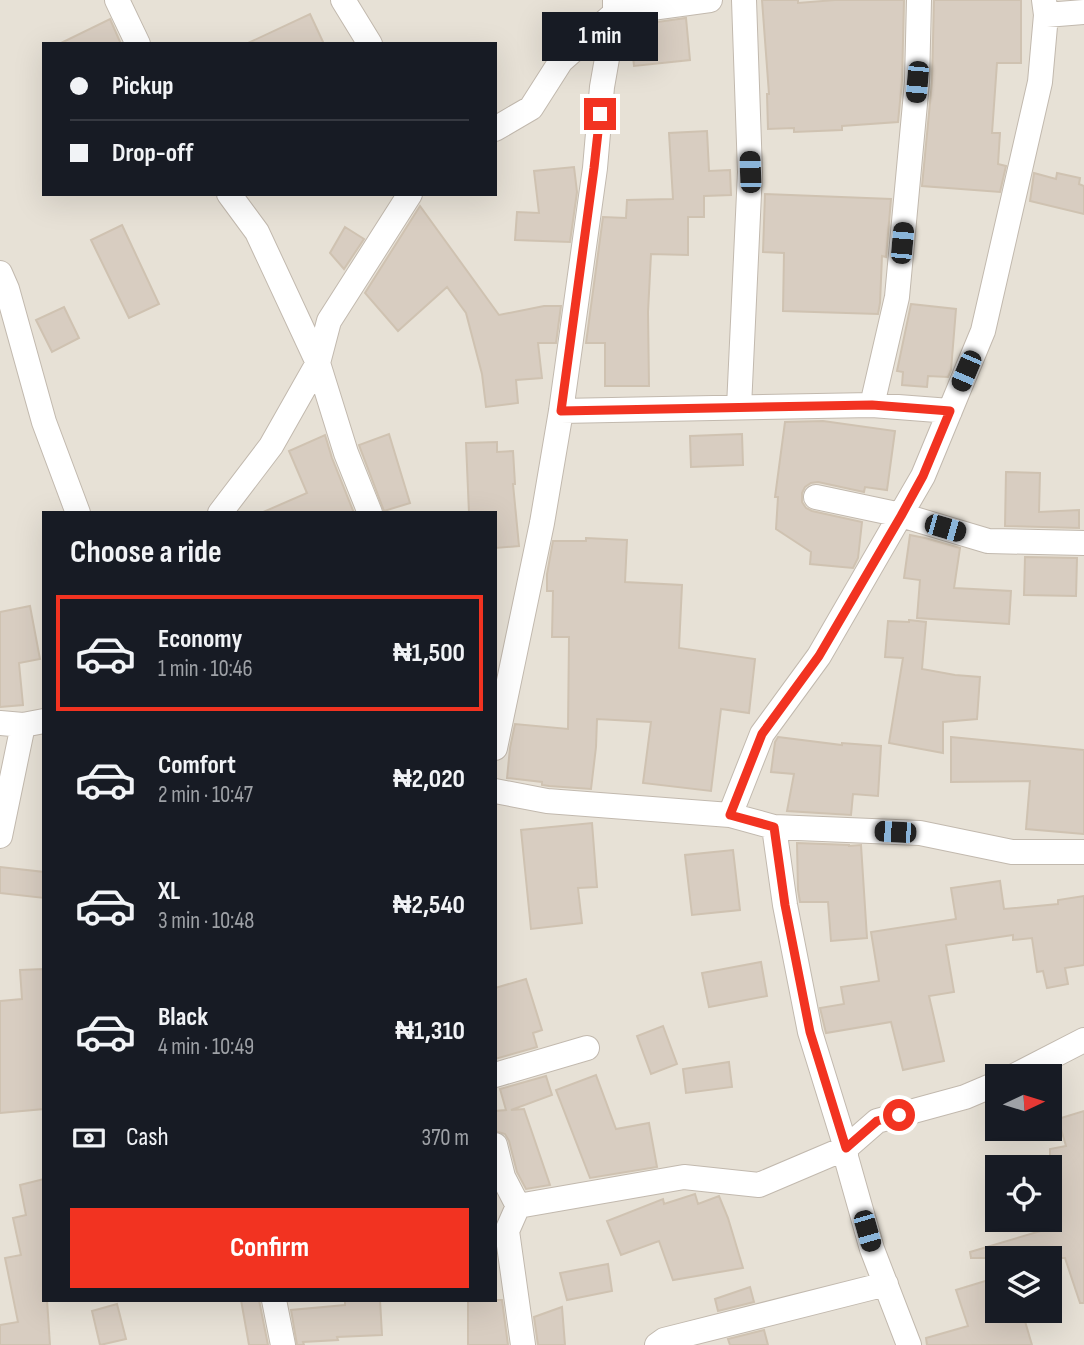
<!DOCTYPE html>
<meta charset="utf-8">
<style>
:root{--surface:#171b24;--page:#242831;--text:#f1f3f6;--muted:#9ea1a6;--line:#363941;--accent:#f23321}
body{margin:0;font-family:"Sofia Sans Condensed",sans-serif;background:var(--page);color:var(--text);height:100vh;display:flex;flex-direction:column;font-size:26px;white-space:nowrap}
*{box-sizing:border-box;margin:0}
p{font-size:23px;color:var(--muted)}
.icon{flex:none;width:38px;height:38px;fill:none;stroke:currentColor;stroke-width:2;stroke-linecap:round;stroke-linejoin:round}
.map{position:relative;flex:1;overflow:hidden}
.side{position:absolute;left:42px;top:511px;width:455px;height:791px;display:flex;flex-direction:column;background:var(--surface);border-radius:0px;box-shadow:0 7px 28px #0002}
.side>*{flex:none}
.top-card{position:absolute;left:42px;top:42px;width:455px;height:154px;border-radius:0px;box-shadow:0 7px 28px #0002;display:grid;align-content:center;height:154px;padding:0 28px;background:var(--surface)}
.needle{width:46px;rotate:86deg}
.tools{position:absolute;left:985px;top:1064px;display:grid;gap:14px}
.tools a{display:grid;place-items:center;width:77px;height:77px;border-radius:0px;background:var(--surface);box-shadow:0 7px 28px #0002;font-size:35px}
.end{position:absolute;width:32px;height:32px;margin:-16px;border:9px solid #f23321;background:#fff;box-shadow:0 0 0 4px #fff}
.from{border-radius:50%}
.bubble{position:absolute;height:49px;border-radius:0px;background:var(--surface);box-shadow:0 7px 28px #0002;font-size:23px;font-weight:700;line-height:49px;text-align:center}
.car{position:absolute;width:21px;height:42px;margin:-21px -10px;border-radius:9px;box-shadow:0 0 5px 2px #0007;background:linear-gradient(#222 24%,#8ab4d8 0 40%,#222 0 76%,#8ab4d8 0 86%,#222 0)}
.top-card b{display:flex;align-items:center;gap:24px;height:66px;font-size:26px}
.top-card b+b{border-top:2px solid var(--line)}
.top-card i{width:18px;height:18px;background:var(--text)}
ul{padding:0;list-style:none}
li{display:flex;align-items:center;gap:21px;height:116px;margin:0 14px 10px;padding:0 14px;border:4px solid transparent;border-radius:0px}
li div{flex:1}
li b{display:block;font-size:26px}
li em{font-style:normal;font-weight:700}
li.active{border-color:var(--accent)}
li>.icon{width:63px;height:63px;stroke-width:1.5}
h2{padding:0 28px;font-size:32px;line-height:84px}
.pay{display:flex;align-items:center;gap:18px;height:77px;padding:0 28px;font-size:26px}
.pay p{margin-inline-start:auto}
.cta{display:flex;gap:14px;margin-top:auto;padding:14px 28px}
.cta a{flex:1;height:80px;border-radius:0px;background:var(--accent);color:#fff;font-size:28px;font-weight:700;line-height:80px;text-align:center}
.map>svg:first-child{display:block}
</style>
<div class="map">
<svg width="1084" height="1345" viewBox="0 0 1084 1345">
<rect width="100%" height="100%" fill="#f3efe8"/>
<path fill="#e7e1d6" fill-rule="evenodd" d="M0,0H1084V1345H0ZM44,44H495V194H44ZM44,513H495V1300H44ZM998,1076H1050V1129H998ZM998,1167H1050V1220H998ZM998,1258H1050V1311H998Z"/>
<path fill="#d8cdc1" stroke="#cfc2b1" stroke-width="2" d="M762,0H798V3L835,0H904L902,81L898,122L842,126V130L794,132V128L768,129L767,94H769Z
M934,0H1021V63H997L992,133H1000L998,164L1006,166L1000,192L922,186L932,82Z
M310,14L324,44H246Z
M686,18L690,60L634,66L631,37L651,35L650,23Z
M110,19L121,44H59Z
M707,131L709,171L730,170L731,195L704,196V217H688V255L651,254L648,312L649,386H605V343H586L603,217L626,218L627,200L673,199L669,133Z
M574,167L577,192L570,242L515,240L517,212L539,213L534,171Z
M1034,173L1056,179L1057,173L1080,178L1079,184L1084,186V214L1030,201Z
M765,194L891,199L886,257L882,256L880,303L878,314L783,311L784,253L763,252Z
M420,206L499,315L544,306H561L556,343H538L542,378L516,380L518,403L486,407L482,374L466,313L447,287L398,331L365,293Z
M122,225L159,304L129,318L91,240Z
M345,227L364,239L344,269L330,253Z
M911,304L956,309L951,370L948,377L928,376L927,387L902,385L903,372L897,371Z
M64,307L79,338L52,352L36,320Z
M823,421L895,431L887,490L865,487L864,492L818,482L811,483L805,487L802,493V502L806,508L812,511L862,522L858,558L853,568L810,564L811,552L776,529L778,497H775L785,422Z
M389,434L410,503L384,511L359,445Z
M742,434L743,465L691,467L690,436Z
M325,435L332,458L354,513H261L307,493L289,451Z
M497,442V452L513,451L515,484H513L519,546L495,548V513H469L466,443Z
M1006,472L1040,473L1039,512L1079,510V528L1005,526Z
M910,535L925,538L960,548L954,588L1011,591L1009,624L917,618L920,580L904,578Z
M586,538L627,540L625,582L682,585L679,648L755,659L749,713L721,709L711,791L643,783L651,722L597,719L596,747L591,789L549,786L542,785V782L507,778L510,748L515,724L568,729L569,637H552L553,591H547V574L553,541H586Z
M1025,557L1077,558L1076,596L1024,595Z
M30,606L40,659L19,663L23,705L0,707V612Z
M909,620L926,622L922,669L955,675L980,677L977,719L943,722V753L889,743L903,658L885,657L888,621L909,622Z
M778,737L842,745V743L881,746L878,796L853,794L851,815L787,811L794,774L771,772L775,742Z
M951,737L1084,750V834L1026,829L1030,781L951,782Z
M592,823L597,887L578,888L582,923L531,929L521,830Z
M797,843L849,845V846L861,845L867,938L831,941L828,902H800L798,890Z
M733,850L740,910L692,915L685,855Z
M0,867L44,872V898L0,893Z
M1000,881L1004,909L1058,904V900L1084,896V965L1065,968L1068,984L1047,988L1043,971L1037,972L1032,938L1013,940V935L946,945L954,992L929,996L944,1061L903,1070L891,1022L826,1033L820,1008L844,1004L841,987L879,981L871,932L956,919L951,888Z
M761,962L767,996L709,1007L702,973Z
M44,969V1109L0,1113V1001L22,999L20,970Z
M526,979L542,1030L533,1033L537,1047L495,1059V988Z
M663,1026L677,1064L651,1074L637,1036Z
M729,1062L732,1087L686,1093L683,1069Z
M596,1075L616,1129L649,1123L657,1167L590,1178L556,1090Z
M546,1076L552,1095L511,1110L524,1109L550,1185L526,1189L517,1172L509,1141L505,1134L495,1131V1111L506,1110L500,1089Z
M1084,1111V1303H1080L1065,1258H971L970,1252L1054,1227L1050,1215V1149L1066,1146L1058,1119Z
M44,1179V1300H47L50,1345H0V1325L18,1322L5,1258L21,1255L13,1218L26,1215L20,1185Z
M695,1194L698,1204L719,1196L728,1218L743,1268L673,1280L659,1241L621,1255L607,1221L663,1199L664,1204Z
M608,1264L612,1291L567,1300L560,1273Z
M998,1277V1311H1022L1032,1345H927L926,1338L968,1326L956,1290Z
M750,1287L754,1302L718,1311L715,1299Z
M241,1300H259L268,1345H249Z
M345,1300H380L382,1335L337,1337L338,1340L303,1342L304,1345H297L291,1310L345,1305Z
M468,1300H502L508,1345H468Z
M117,1304L126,1339L100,1345L92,1311Z
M562,1307L565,1345H538L534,1317Z
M764,1330L768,1345H730L728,1339Z"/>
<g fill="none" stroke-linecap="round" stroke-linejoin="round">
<g stroke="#c2b9ae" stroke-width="26">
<path id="minor" d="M117,0L138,44
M343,0L370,44
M1046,15L1084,12
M495,129L531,108L561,61L615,13L710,0
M229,194L257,232L318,363L346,453L370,513
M0,273L7,289L44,422L78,513
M872,405L897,297L917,82L919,0
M739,407L750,172L744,0
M561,411L872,405L950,411
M816,497L901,515L988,541L1084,543
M220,513L271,446L318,363L329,321L410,194
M0,723L23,725L44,721
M495,748L542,523L561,411L595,168L602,87L615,13V0
M495,791L547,801L730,815L774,827L920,833L1012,852H1084
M730,815L762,734L819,656L923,476L983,331L1040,82L1046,15L1044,0
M774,827L785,905L810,1032L846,1148L877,1121L965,1097L998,1083
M0,836L23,725
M495,1075L587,1048
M1014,1076L1084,1040
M495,1145L503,1177L518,1206L684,1177L759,1185L846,1148V1157L872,1249L909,1345
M518,1206L507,1231L523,1345
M274,1300L283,1345
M657,1345L664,1340L886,1284"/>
</g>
<use href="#minor" stroke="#fff" stroke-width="24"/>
</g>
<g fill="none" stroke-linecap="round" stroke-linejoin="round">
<path stroke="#f23321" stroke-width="9" d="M600,114L594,168L561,411L872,405L950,411L923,476L901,516L819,656L762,734L730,815L774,827L785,905L810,1032L846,1148L877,1121L899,1115"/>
</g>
</svg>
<div class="tools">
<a><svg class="needle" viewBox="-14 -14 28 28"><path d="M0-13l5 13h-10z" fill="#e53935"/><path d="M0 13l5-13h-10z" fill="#9ea1a6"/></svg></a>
<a><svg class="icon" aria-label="locate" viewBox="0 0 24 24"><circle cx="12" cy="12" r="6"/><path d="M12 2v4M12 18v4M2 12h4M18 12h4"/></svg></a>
<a><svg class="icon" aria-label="layers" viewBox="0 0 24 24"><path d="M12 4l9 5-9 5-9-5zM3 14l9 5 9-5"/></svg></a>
</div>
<i class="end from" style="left:899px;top:1115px"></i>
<i class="end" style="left:600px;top:114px"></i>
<div class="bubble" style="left:542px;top:12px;width:116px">1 min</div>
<i class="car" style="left:917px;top:82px;rotate:185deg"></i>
<i class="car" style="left:750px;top:172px;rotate:358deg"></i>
<i class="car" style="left:902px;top:243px;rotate:5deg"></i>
<i class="car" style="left:966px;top:371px;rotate:203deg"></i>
<i class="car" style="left:945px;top:528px;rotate:106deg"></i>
<i class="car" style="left:895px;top:832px;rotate:273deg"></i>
<i class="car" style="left:867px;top:1231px;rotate:164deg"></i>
<div class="top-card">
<b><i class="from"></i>Pickup</b>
<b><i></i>Drop-off</b>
</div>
<section class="side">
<h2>Choose a ride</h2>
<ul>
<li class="active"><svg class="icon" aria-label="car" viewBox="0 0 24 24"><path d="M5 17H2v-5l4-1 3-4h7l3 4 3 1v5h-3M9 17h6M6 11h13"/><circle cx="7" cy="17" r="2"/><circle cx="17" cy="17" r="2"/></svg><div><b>Economy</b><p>1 min · 10:46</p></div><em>₦1,500</em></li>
<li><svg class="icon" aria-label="car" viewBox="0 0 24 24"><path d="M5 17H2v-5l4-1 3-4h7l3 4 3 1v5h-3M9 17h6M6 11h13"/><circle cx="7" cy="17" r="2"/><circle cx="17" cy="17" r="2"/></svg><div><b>Comfort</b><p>2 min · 10:47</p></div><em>₦2,020</em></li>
<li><svg class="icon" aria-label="car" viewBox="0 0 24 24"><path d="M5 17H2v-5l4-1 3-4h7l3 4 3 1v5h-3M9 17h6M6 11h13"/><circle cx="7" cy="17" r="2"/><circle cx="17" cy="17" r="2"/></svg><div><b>XL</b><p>3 min · 10:48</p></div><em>₦2,540</em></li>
<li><svg class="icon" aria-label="car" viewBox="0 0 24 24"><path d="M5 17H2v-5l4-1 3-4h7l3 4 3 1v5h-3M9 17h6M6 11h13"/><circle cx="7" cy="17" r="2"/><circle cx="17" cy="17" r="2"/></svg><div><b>Black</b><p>4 min · 10:49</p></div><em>₦1,310</em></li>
</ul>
<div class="pay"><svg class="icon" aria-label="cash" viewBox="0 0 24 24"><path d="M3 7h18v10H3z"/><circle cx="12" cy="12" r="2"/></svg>Cash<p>370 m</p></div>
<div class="cta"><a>Confirm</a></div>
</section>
</div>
